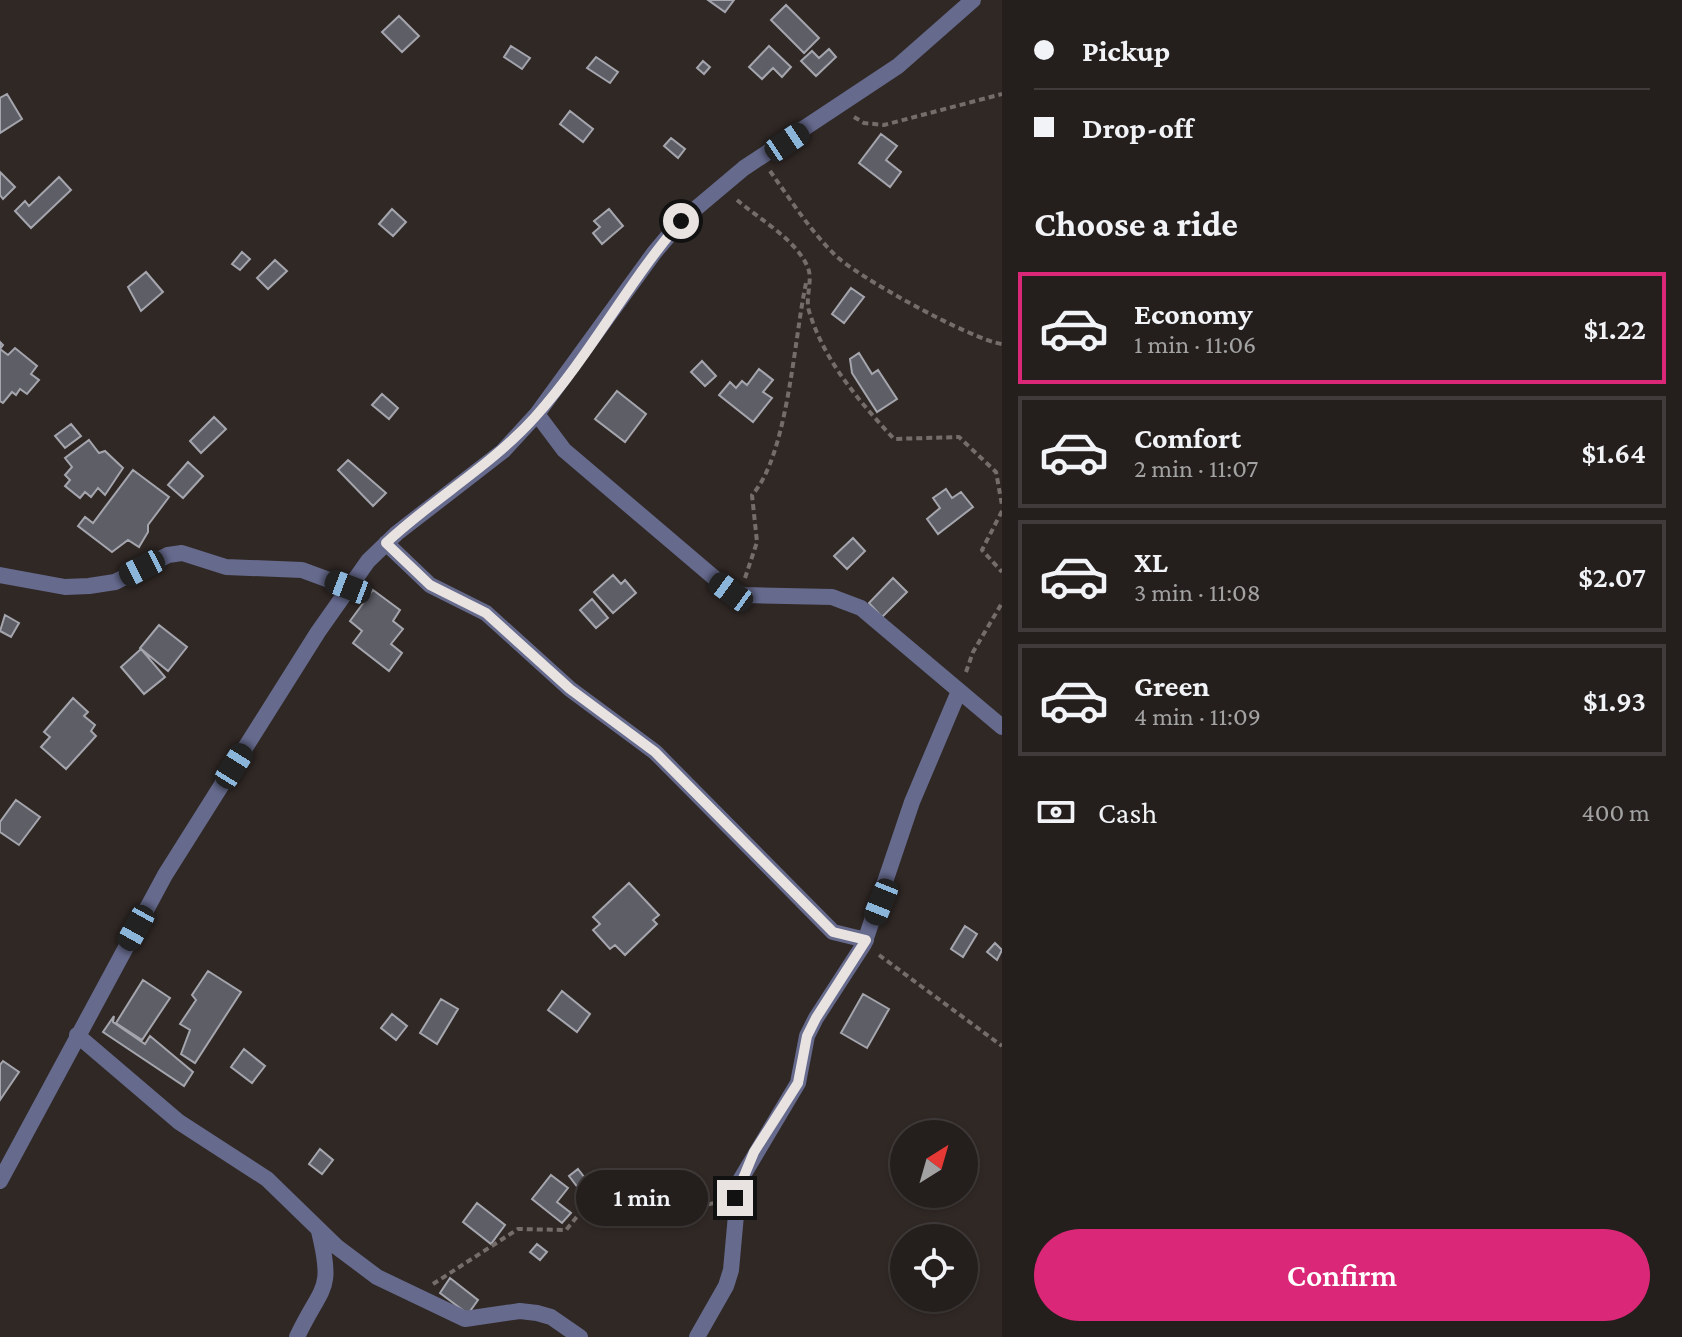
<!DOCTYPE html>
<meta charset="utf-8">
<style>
:root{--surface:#241e1c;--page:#302b29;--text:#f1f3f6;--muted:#a3a2a3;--line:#413c3b;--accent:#db2777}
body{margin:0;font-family:"Crimson Pro",serif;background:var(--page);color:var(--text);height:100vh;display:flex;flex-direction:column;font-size:30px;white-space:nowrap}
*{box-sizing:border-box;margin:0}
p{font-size:26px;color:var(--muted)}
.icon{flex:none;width:44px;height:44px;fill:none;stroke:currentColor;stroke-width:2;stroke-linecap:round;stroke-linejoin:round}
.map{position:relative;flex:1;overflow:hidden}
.drawer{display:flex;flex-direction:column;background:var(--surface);width:680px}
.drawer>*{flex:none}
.hud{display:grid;align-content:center;height:176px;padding:0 32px;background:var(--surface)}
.needle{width:52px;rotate:37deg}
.buttons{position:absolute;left:890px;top:1120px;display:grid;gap:16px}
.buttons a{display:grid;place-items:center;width:88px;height:88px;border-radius:50%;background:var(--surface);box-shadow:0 2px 6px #0004,0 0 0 2px var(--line);font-size:40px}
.end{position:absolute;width:36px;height:36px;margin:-18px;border:10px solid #e8e3e0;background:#111;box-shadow:0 0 0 4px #111}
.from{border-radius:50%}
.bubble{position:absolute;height:56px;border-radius:28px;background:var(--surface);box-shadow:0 2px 6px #0004,0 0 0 2px var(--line);font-size:26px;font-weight:600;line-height:56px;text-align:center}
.car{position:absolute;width:24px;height:48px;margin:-24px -12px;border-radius:10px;box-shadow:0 0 6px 2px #0007;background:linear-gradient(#222 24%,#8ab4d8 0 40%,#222 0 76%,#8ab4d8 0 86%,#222 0)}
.hud b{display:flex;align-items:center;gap:28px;height:76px;font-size:30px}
.hud b+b{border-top:2px solid var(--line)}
.hud i{width:20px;height:20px;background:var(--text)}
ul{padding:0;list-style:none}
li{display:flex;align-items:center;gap:24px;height:112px;margin:0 16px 12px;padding:0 16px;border:4px solid var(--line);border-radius:0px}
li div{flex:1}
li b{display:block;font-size:30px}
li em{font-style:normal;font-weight:600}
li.active{border-color:var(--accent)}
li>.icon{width:72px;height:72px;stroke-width:1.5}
h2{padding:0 32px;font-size:36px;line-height:96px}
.pay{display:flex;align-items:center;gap:20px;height:88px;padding:0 32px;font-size:30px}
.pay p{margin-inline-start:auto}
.primary-button{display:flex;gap:16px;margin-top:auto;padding:16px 32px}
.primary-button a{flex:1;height:92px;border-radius:48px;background:var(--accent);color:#fff;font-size:32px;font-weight:600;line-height:92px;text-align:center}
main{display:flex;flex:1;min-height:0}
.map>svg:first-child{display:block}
</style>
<main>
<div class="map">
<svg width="1002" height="1337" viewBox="0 0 1002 1337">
<rect width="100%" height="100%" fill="#302825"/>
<path fill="#5e5e67" stroke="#a5a5ae" stroke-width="2" d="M708,0H734L725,12Z
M786,5L819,38L804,53L771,20Z
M399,16L419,36L402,52L382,32Z
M511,46L530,58L522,69L504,57Z
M769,46L791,67L782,77L773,68L762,79L749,67Z
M829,49L836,57L816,76L801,61L812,51L819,58Z
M596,57L618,72L610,83L587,68Z
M703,61L710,67L704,74L697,68Z
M7,94L22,119L0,133V98Z
M570,111L593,129L583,142L560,124Z
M881,134L897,146L886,160L901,172L890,187L859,163Z
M671,138L685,149L678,158L664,146Z
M0,172L15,187L3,199L0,195Z
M59,177L71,190L31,228L15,211L25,201L29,206Z
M392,209L406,222L393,236L379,224Z
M609,209L623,226L602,244L593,233L600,227L594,221Z
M242,252L250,259L240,270L232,264Z
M275,260L287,271L268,289L257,278Z
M146,272L163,292L141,311L128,287Z
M851,288L864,297L844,323L832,314Z
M0,342L3,345L0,349L8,355L15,348L37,366L31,374L39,380L27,394L20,389L16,395L12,392L3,403L0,401Z
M859,353L872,374L878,370L897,399L877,412L852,373L850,359Z
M702,361L716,376L705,386L691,372Z
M759,369L773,380L763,392L772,398L753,422L719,395L730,382L736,388L742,381L747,385Z
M617,391L646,414L625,442L595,419Z
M382,394L398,408L389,419L372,405Z
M214,417L226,429L201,453L190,441Z
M71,424L81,436L65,448L55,436Z
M89,440L99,453L105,451L123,468L105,495L98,488L91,497L85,492L80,498L65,486L70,480L65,475L72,467L65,458Z
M348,460L386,493L373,506L338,470Z
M188,462L203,476L183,498L168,485Z
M133,470L169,497L148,525V532L139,547L128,540L112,552L78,526L85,517L93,523Z
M946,489L952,498L961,492L973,507L938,534L927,519L940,508L933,498Z
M853,538L865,551L847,569L834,556Z
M613,575L621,584L625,580L636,593L613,613L594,592Z
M893,578L907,592L882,617L869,603Z
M373,590L400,610L393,621L403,629L391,644L402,653L389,671L353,643L362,631L350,621Z
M592,599L608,618L596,628L580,610Z
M5,615L19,623L11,637L0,631Z
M159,625L187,647L168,671L140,648Z
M141,649L165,677L144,694L121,667Z
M73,698L88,712L84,716L95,725L91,731L96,736L66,769L41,747L50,737L44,732Z
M16,800L40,817L19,845L0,832V822Z
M629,883L659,915L653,920L657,924L625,955L615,945L610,949L593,930L600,924L593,917Z
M965,926L977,934L963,957L951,949Z
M995,943L1002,950L997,960L987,952Z
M208,971L241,992L195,1063L181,1054L190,1030L180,1024L196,1000L192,995Z
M143,980L170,998L142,1040L116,1023Z
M562,991L590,1014L577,1032L548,1010Z
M863,994L889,1009L867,1048L841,1033Z
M441,999L458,1009L437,1044L420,1033Z
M392,1014L407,1026L396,1040L381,1028Z
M114,1016L113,1022L145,1044L150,1036L193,1072L184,1086L103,1032Z
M244,1049L265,1066L252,1083L231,1067Z
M3,1061L19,1072L0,1100V1065Z
M320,1149L333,1160L322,1174L309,1164Z
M578,1169L588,1182L579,1189L569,1176Z
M551,1175L568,1188L557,1202L571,1213L562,1223L532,1199Z
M477,1203L505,1225L491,1244L463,1222Z
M537,1244L547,1252L540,1260L530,1252Z
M450,1278L478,1300L468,1314L440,1293Z"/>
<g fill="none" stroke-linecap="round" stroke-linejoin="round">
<path stroke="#746d6a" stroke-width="4" stroke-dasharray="6 4" stroke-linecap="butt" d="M854,117L864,123L884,125L1002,94
M770,171C790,199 809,229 834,254C855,276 972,340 1002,344
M737,200C759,219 797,240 808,268C813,280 805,298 809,311C824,361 859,401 894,439L959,437L996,472L1002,505
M1002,511L982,550L1002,572
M745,578L757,542L752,495C788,455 794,339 806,283
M966,672L973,652L1002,603
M879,955L1002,1046
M433,1284L518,1229L566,1230L594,1196C635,1190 629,1202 661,1209C681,1214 700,1206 718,1202"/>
<path stroke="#666a8d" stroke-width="16" d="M537,414L564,450L731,592L745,595L832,597L861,608L1002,727
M386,543L430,585L486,613L570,689L655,752L833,932L866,940
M0,575L65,587L89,586L115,582L168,555L182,553L226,567L302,570L348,587
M77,1035L179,1122L267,1179L337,1247L377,1277L465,1319L520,1311L537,1313L551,1317L580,1337
M0,1181L165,875L318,632L368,561L397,533L503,451L537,414L654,253L681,221L744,168L898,66L973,0
M297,1337C322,1284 334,1293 319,1231
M697,1337L726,1286L731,1270L739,1182L798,1083L807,1036L816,1018L864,944L912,802L959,691"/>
</g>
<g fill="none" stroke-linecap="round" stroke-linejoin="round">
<path stroke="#e8e3e0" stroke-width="10" d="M681,221C628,282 590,356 535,417C491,466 434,498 386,543L430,585L486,613L570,689L655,752L833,932L866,940L816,1018L807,1036L798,1083L754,1152L735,1198"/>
</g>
</svg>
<div class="buttons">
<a><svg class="needle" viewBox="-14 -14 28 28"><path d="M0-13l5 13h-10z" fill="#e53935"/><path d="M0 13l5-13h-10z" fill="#a3a2a3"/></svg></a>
<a><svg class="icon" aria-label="locate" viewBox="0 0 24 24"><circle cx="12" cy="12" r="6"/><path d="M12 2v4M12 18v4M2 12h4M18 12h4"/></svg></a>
</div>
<i class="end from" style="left:681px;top:221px"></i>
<i class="end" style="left:735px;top:1198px"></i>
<div class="bubble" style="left:576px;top:1170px;width:132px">1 min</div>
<i class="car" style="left:787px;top:142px;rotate:56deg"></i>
<i class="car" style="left:142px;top:568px;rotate:243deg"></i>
<i class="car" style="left:348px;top:587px;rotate:291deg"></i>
<i class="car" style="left:731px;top:592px;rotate:306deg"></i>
<i class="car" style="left:234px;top:766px;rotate:32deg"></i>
<i class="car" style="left:881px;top:902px;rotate:202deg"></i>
<i class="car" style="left:136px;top:928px;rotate:209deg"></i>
</div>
<section class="drawer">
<div class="hud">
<b><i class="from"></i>Pickup</b>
<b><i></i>Drop-off</b>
</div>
<h2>Choose a ride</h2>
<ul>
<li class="active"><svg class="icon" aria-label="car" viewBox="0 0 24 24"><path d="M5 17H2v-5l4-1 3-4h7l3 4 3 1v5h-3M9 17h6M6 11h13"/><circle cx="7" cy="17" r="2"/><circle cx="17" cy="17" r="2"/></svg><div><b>Economy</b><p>1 min · 11:06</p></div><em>$1.22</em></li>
<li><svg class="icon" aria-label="car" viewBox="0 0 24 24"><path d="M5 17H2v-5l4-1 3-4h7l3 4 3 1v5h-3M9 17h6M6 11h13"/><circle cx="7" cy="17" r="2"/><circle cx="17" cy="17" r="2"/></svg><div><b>Comfort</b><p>2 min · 11:07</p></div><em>$1.64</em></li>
<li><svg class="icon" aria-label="car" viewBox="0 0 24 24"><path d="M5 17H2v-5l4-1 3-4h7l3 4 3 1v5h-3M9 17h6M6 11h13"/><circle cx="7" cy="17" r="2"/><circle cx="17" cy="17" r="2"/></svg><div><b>XL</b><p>3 min · 11:08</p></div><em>$2.07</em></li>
<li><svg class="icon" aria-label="car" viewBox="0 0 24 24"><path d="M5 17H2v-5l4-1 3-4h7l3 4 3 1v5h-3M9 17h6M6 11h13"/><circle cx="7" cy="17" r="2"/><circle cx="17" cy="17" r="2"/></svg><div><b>Green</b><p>4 min · 11:09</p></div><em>$1.93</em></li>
</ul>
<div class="pay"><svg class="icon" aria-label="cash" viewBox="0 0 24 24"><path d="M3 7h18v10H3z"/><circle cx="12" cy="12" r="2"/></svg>Cash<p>400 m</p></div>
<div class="primary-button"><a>Confirm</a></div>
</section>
</main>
